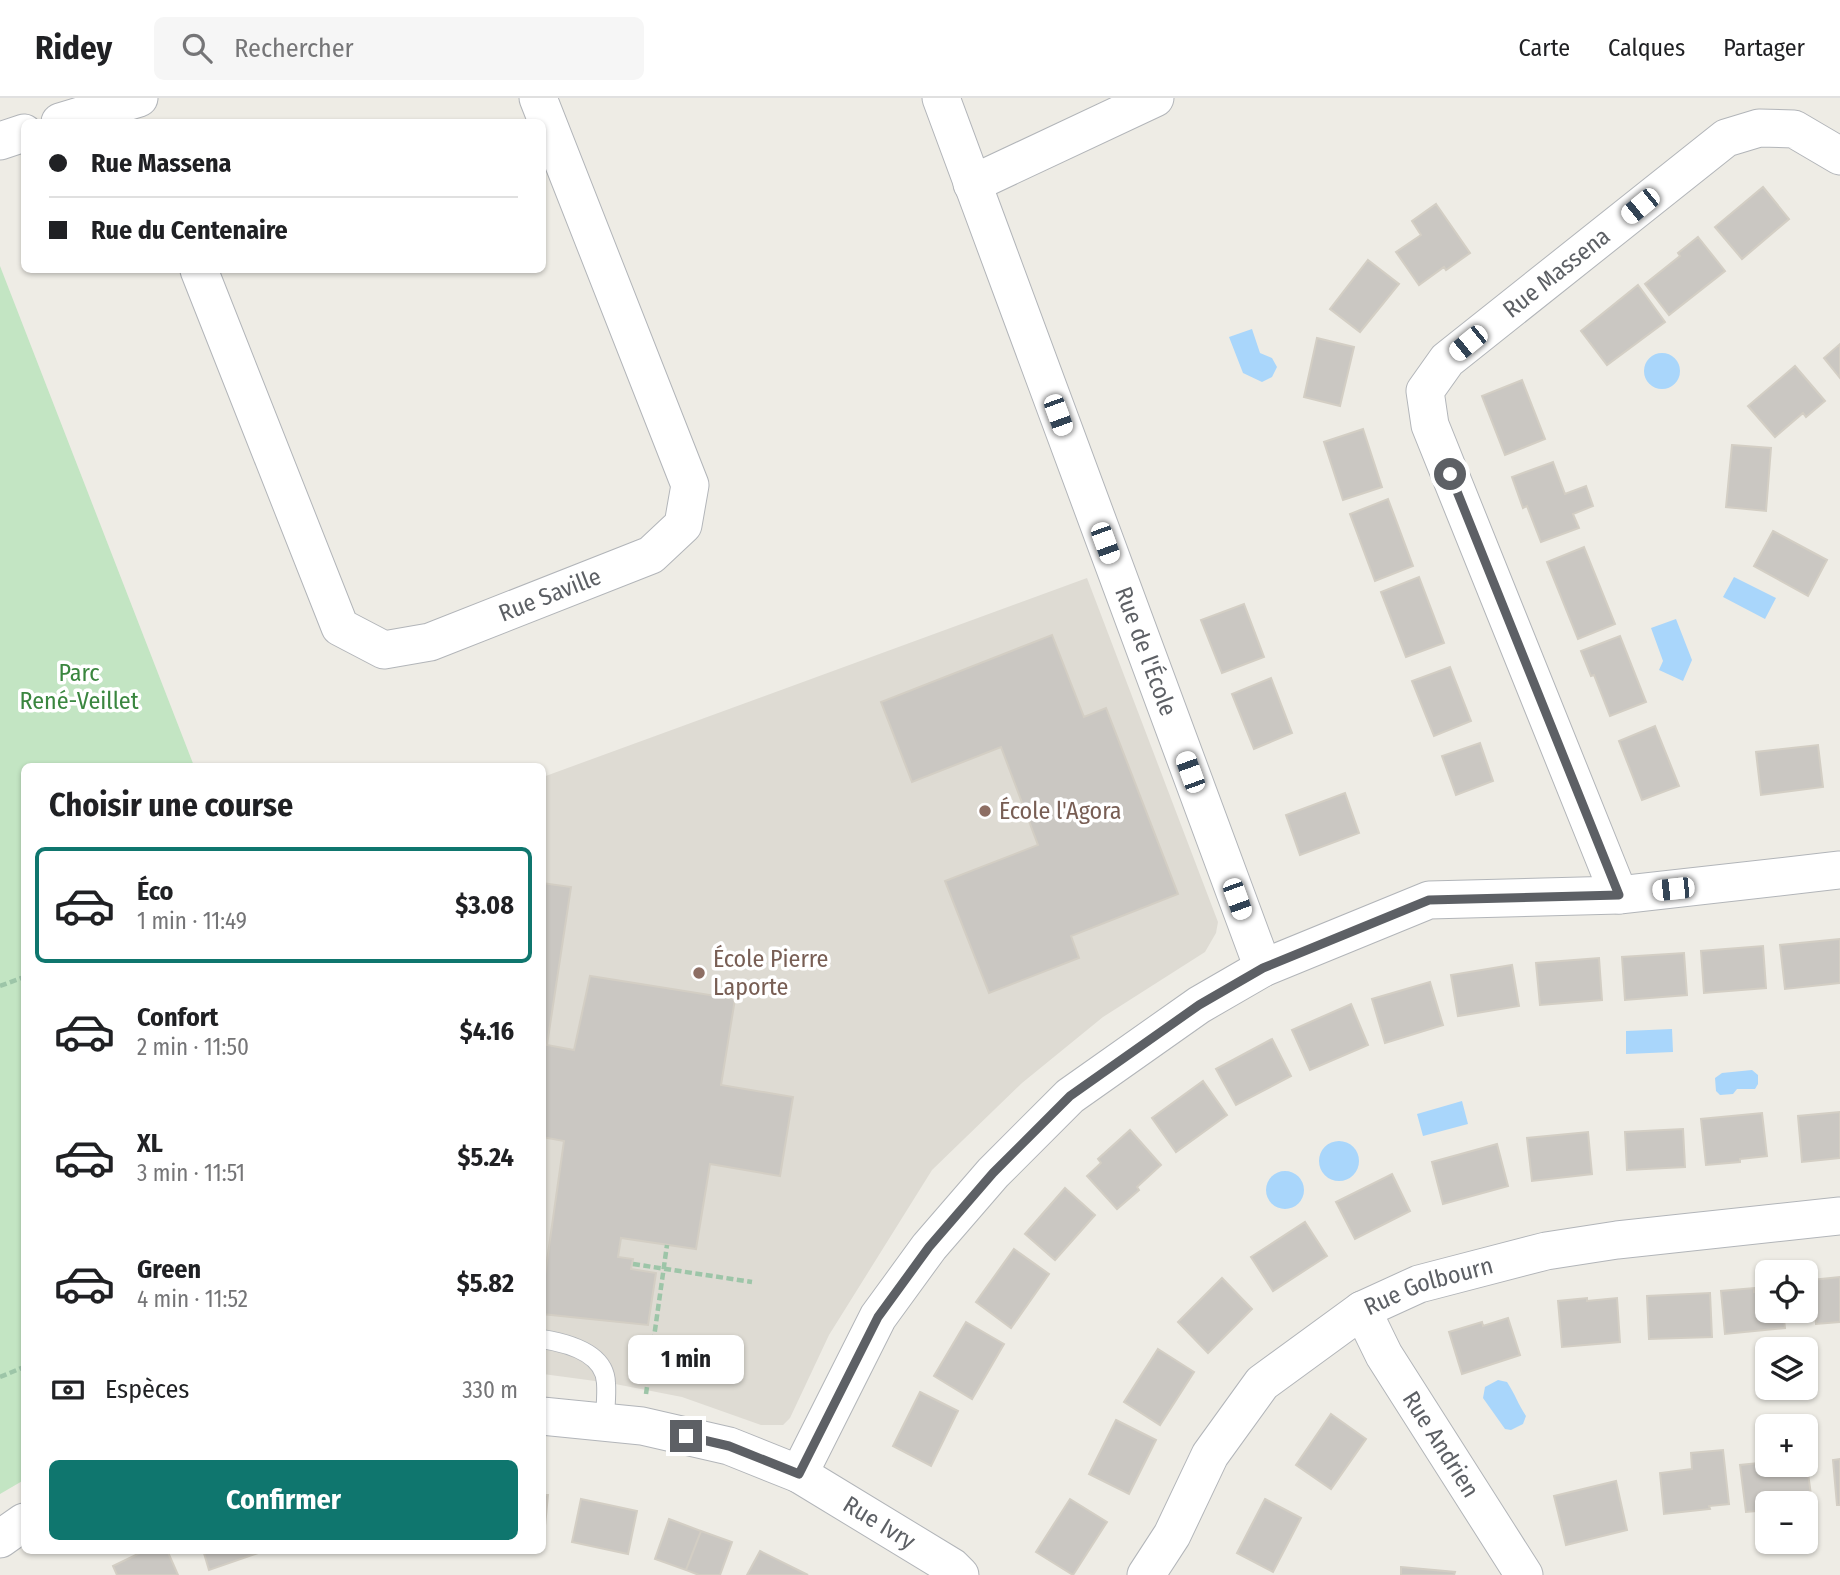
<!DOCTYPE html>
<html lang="fr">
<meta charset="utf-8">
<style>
:root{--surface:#fff;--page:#f6f6f6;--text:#202124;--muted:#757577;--line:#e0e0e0;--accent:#0f766e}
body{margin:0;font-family:"Fira Sans Condensed",sans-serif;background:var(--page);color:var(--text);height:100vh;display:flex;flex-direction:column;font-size:26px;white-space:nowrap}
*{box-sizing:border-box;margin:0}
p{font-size:23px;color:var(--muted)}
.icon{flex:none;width:38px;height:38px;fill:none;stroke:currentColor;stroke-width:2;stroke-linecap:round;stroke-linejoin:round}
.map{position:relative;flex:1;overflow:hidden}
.side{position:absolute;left:21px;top:665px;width:525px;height:791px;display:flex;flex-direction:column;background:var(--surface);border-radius:10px;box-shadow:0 2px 5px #0004}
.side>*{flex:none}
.hud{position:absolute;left:21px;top:21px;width:525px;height:154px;border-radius:10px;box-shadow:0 2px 5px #0004;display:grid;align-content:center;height:154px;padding:0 28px;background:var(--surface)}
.buttons{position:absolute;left:1755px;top:1162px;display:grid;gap:14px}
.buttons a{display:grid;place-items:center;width:63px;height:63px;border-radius:10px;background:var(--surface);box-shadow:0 2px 5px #0004;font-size:35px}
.end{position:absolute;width:32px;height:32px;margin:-16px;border:9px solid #5d6065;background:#fff;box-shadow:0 0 0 4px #fff}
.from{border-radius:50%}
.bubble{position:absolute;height:49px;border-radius:10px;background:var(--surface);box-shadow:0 2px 5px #0004;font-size:23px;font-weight:700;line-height:49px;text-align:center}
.car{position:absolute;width:21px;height:42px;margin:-21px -10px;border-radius:9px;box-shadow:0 0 5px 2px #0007;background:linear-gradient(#fff 24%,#345 0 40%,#fff 0 76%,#345 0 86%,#fff 0)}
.hud b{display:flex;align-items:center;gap:24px;height:66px;font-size:26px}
.hud b+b{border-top:2px solid var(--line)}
.hud i{width:18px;height:18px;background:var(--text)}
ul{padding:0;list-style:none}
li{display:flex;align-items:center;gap:21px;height:116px;margin:0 14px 10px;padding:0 14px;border:4px solid transparent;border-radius:10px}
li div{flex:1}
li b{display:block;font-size:26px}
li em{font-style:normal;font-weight:700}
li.current{border-color:var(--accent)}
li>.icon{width:63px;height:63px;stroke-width:1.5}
h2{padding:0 28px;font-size:32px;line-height:84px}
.pay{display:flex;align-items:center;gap:18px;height:77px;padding:0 28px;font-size:26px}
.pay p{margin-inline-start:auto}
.button{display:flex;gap:14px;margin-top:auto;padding:14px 28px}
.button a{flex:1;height:80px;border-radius:10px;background:var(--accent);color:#fff;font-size:28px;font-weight:700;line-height:80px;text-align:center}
header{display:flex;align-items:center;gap:42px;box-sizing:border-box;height:98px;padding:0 35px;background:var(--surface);border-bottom:2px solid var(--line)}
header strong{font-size:33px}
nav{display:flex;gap:38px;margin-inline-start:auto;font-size:24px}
.search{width:490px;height:63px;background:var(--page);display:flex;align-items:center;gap:18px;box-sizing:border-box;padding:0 24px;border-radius:10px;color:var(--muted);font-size:26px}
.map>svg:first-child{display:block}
</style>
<header>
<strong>Ridey</strong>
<div class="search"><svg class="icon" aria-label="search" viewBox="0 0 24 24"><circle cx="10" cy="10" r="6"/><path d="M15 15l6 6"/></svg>Rechercher</div>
<nav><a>Carte</a><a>Calques</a><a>Partager</a></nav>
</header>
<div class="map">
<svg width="1840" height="1477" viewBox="0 0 1840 1477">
<rect width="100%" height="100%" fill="#eeece5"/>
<path fill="#dedbd3" d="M1087,480L1218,824L1216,835L1205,854L1103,919L1022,985L932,1072L829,1237L790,1320L783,1327H761L682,1299L610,1285L543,1276V679Z"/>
<path fill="#c3e5c3" d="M0,168L194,668H24V1382L0,1396Z"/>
<path fill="#a9d6fb" d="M1252,231L1260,255L1272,260L1277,269L1272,279L1262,284L1243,275L1229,239Z
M1644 273a18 18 0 1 1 36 0a18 18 0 1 1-36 0Z
M1734,479L1776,500L1765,521L1723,499Z
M1676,521L1692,562L1683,583L1659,572L1663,563L1651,530Z
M1672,931L1673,954L1626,956V933Z
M1752,972L1758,977V986L1755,991H1737L1733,996L1720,997L1716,993L1715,980L1722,975Z
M1462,1003L1468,1026L1423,1038L1417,1016Z
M1319 1063a20 20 0 1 1 40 0a20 20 0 1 1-40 0Z
M1266 1092a19 19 0 1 1 38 0a19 19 0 1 1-38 0Z
M1498,1282L1507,1284C1515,1296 1518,1306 1526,1318L1523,1326L1511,1332L1505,1331L1483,1300L1485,1289Z"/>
<path fill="#cac7c2" stroke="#d3cec4" stroke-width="2" d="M1763,89L1789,121L1742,161L1715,129Z
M1436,106L1470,155L1446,172L1444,169L1419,187L1396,154L1421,137L1412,123Z
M1698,139L1725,173L1669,217L1645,186L1680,158L1678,155Z
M1368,162L1399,186L1360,234L1330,211Z
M1638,187L1665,224L1607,267L1581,233Z
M1317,240L1354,249L1340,308L1304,299Z
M1840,246V280L1824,260Z
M1795,268L1825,303L1806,319L1803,315L1775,339L1748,308Z
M1522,282L1545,341L1505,357L1482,298Z
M1363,331L1382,389L1343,402L1324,344Z
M1732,347L1771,350L1766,413L1726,409Z
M1553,364L1565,396L1586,388L1593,408L1573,416L1579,430L1541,444L1527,408L1523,410L1512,379Z
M1388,401L1413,468L1375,483L1350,416Z
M1773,433L1827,462L1808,498L1754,468Z
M1584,449L1615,526L1578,541L1547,464Z
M1419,479L1444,545L1406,559L1381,494Z
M1244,506L1264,559L1222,575L1201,522Z
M1052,537L1084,619L1106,610L1178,796L1071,838L1079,860L989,895L945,783L1038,747L1001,649L912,684L881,604Z
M1620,538L1646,604L1610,618L1594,577L1591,578L1581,553Z
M1450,569L1471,623L1434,638L1412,583Z
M1271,580L1292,635L1254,651L1232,596Z
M1655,628L1679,688L1642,702L1619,643Z
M1480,645L1493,683L1456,697L1442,658Z
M1818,647L1823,689L1761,697L1756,654Z
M1345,695L1359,735L1300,757L1286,717Z
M542,785L571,789L547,947L574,952L590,878L735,901L721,987L793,999L780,1078L710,1066L696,1151L621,1140L618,1159L633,1161L631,1171L656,1175L648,1227L542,1216V1198L564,1043L542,1039Z
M1840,841V885L1785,891L1780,847Z
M1763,848L1766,890L1704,895L1701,853Z
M1684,855L1687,897L1625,902L1622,859Z
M1599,860L1602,902L1540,907L1536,865Z
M1512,867L1519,908L1458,918L1451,877Z
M1430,884L1443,927L1385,945L1372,901Z
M1351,906L1368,947L1310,972L1292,932Z
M1272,941L1291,978L1236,1007L1216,971Z
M1203,983L1227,1017L1176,1054L1152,1020Z
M1840,1014V1060L1802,1064L1798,1018Z
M1762,1015L1767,1058L1740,1061V1064L1706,1067L1701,1021Z
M1683,1031L1685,1069L1627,1072L1625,1034Z
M1130,1032L1161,1067L1137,1089L1139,1092L1117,1111L1087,1078L1101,1065L1098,1061Z
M1588,1034L1592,1076L1532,1083L1527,1040Z
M1497,1046L1508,1088L1443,1106L1432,1064Z
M1392,1076L1410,1113L1355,1141L1336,1104Z
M1065,1090L1095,1117L1055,1162L1025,1136Z
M1305,1124L1327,1158L1273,1193L1251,1159Z
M1014,1151L1049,1176L1011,1230L976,1204Z
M1840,1179V1224L1816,1226L1812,1182Z
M1222,1180L1252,1211L1208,1255L1178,1224Z
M1754,1190V1194L1768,1192V1213H1783L1785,1230L1725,1236L1721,1193Z
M1710,1195L1712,1239L1649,1241L1647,1198Z
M1587,1200V1203L1617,1200L1620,1244L1562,1249L1558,1203Z
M1508,1220L1520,1257L1462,1276L1449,1234L1482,1224L1483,1228Z
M966,1224L1004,1246L972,1301L934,1278Z
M1158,1251L1194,1274L1160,1327L1124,1304Z
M920,1294L958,1313L931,1368L893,1348Z
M1331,1316L1366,1341L1331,1391L1296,1367Z
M1116,1322L1156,1342L1129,1396L1089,1376Z
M1723,1352L1729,1406L1709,1408L1710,1411L1664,1416L1660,1375L1692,1371L1691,1355Z
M1806,1361L1812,1404L1768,1405V1412L1746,1414L1740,1367L1768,1364V1367H1806Z
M1840,1361V1407H1837L1833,1362Z
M1616,1383L1627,1432L1566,1447L1554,1398Z
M542,1397H548L544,1438H542Z
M581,1401L637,1413L628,1456L572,1444Z
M1070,1401L1107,1424L1073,1477L1036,1454Z
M1265,1401L1301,1420L1273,1474L1237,1455Z
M669,1421L701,1433L686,1472L655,1461Z
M701,1433L732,1444L720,1477H699L686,1472Z
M146,1452H167L178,1477H117L113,1468Z
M203,1452H267L209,1472Z
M760,1453L808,1477H747Z
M1401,1469L1455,1474L1454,1477H1401Z"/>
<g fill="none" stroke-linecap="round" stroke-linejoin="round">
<g stroke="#b2b5b9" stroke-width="20">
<path id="lane" d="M542,1241C567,1245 605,1255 606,1285C607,1298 605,1311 605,1324"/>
</g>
<g stroke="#b2b5b9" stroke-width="39">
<g id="street">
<path id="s1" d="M941,0L1263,870"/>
<path d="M60,24L139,0"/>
<path d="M0,43L24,35"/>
<path d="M972,86L1155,0"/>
<path id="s2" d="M199,172L340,529L384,552L430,544L651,457L683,427L690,387L538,0"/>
<path id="s3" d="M1619,797L1430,327L1425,293L1447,262L1726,40L1759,30L1794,31L1840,58"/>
<path id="s4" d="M1362,1212L1384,1257L1524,1477"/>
<path d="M542,1318L642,1328L729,1348L799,1376L878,1219L929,1149L993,1075L1070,998L1199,907L1263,870L1429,802L1619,797L1840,772"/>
<path id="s5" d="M799,1376L952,1469L960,1477"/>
<path d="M0,1441L24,1424"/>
<path id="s6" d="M1146,1477L1172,1437L1210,1357L1262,1285L1362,1212L1419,1186L1546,1153L1617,1142L1840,1118"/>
</g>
</g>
<path stroke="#9dc5a8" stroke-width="4.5" stroke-dasharray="7 3.5" stroke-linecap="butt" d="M0,888L24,879
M633,1166L752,1184
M0,1279L24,1269
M646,1296L667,1147"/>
<use href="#lane" stroke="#fff" stroke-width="18"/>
<use href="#street" stroke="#fff" stroke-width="37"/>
</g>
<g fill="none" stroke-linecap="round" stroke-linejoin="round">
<path stroke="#5d6065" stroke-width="9" d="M686,1338L729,1348L799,1376L878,1219L929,1149L993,1075L1070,998L1199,907L1263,870L1429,802L1619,797L1450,376"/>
</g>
<g fill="#8d6e63" stroke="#fff" stroke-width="2.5">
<circle cx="985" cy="713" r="7"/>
<circle cx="699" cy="875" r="7"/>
</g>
<g text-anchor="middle" stroke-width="7" stroke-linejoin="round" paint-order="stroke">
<g font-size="24" fill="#5d6065" stroke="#fff">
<text dy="8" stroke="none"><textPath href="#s3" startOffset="719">Rue Massena</textPath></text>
<text dy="8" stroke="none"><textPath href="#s2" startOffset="609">Rue Saville</textPath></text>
<text dy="8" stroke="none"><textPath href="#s1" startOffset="590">Rue de l'École</textPath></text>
<text dy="8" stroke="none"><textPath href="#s6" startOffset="420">Rue Golbourn</textPath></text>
<text dy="8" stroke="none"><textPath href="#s4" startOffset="156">Rue Andrien</textPath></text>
<text dy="8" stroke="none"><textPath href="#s5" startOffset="94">Rue Ivry</textPath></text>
</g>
<g font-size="24" fill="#3a863f" stroke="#fff">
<text x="79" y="583">Parc<tspan x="79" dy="28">René-Veillet</tspan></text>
</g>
<g font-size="24" fill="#785e54" stroke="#fff" text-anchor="start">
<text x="999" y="721">École l'Agora</text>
<text x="713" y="869">École Pierre<tspan x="713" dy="28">Laporte</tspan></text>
</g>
</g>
</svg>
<div class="buttons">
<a><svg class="icon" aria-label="locate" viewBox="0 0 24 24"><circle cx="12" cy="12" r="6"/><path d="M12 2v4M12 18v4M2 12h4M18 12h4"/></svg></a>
<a><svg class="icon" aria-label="layers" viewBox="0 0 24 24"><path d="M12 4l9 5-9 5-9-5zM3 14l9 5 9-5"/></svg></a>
<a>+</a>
<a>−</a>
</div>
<i class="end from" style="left:1450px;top:376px"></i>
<i class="end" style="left:686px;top:1338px"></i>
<div class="bubble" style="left:628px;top:1237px;width:116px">1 min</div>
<i class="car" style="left:1640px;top:108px;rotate:231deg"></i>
<i class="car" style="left:1468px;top:245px;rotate:231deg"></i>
<i class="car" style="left:1058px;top:317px;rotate:160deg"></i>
<i class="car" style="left:1105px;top:445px;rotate:160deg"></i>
<i class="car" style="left:1190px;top:674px;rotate:340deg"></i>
<i class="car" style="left:1673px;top:791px;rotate:264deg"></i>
<i class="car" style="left:1237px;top:801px;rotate:160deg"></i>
<div class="hud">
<b><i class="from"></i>Rue Massena</b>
<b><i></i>Rue du Centenaire</b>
</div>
<section class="side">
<h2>Choisir une course</h2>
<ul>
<li class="current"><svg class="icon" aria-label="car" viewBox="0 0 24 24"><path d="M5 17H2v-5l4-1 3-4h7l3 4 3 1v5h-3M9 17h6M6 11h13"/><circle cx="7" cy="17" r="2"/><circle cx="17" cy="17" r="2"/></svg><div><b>Éco</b><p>1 min · 11:49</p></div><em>$3.08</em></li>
<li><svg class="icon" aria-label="car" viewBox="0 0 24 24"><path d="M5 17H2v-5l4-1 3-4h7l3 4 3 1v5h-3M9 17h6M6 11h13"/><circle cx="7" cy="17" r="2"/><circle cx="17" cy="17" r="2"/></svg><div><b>Confort</b><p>2 min · 11:50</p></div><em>$4.16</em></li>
<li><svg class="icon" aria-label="car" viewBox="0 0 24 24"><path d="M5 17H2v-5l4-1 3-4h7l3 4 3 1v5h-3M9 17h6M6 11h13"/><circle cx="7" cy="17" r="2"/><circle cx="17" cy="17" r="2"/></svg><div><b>XL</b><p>3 min · 11:51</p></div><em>$5.24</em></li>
<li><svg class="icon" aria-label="car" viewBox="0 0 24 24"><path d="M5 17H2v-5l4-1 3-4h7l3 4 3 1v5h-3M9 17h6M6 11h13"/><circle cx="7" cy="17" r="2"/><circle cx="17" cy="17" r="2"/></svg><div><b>Green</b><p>4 min · 11:52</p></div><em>$5.82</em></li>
</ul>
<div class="pay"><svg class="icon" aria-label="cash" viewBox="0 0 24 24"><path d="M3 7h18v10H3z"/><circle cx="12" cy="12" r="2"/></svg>Espèces<p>330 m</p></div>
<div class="button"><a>Confirmer</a></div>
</section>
</div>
